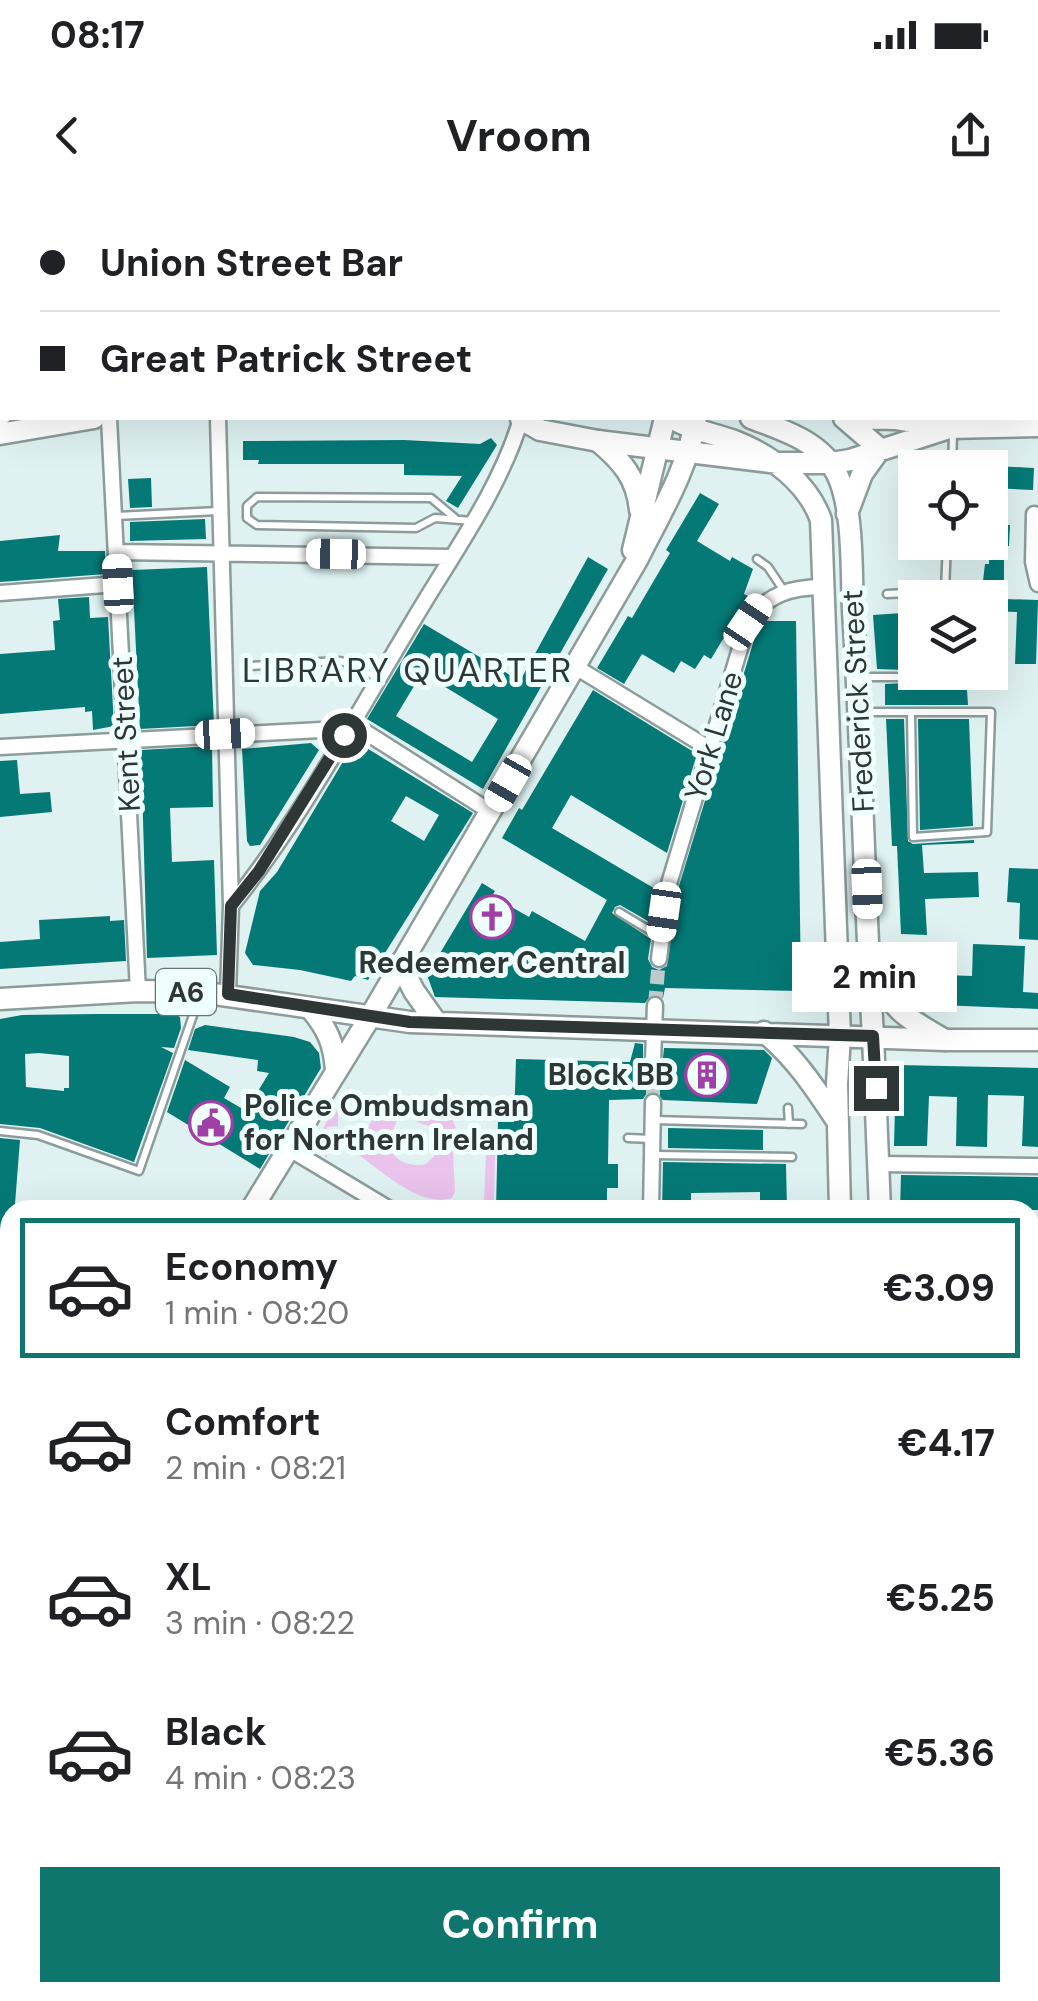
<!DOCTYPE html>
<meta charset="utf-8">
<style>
:root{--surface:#fff;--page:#f2f2f2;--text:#202124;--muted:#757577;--line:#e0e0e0;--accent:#0f766e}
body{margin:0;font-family:"DM Sans",sans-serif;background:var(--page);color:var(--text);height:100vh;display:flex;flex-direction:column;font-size:38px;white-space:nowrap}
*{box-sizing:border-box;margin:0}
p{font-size:32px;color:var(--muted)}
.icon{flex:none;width:55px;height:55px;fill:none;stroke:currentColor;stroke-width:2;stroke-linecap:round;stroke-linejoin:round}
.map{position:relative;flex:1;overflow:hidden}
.sheet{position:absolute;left:0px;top:1000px;width:1040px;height:802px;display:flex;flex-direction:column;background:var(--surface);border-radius:30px 30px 0 0;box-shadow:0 10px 40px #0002}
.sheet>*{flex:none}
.banner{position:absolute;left:0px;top:0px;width:1040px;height:220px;box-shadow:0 10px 40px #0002;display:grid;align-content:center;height:220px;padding:0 40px;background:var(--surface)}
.buttons{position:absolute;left:898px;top:250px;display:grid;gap:20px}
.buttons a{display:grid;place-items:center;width:110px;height:110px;border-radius:0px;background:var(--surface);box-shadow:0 10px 40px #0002;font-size:50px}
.end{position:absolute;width:45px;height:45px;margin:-22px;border:12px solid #2f3636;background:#fff;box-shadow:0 0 0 5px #fff}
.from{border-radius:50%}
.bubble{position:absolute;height:70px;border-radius:0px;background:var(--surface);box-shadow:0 10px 40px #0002;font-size:32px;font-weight:700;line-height:70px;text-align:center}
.car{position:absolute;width:30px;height:60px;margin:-30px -15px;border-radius:12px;box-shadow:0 0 8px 2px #0007;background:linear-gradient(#fff 24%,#345 0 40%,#fff 0 76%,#345 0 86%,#fff 0)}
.banner b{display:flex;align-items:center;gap:35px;height:95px;font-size:38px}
.banner b+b{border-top:2px solid var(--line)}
.banner i{width:25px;height:25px;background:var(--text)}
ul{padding:18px 0 0;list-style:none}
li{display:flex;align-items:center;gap:30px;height:140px;margin:0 20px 15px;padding:0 20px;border:5px solid transparent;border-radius:0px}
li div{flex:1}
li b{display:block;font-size:38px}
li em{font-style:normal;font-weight:700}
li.on{border-color:var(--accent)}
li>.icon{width:90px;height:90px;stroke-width:1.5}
.action{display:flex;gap:20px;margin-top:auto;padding:20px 40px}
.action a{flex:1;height:115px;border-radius:0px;background:var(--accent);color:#fff;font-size:40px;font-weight:700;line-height:115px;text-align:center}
.status{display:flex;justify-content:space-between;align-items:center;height:70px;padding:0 50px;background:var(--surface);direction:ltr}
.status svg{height:28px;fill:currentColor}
header{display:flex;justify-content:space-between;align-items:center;height:130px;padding:0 40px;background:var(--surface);font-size:45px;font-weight:700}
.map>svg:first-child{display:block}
</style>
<div class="status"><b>08:17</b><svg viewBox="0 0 49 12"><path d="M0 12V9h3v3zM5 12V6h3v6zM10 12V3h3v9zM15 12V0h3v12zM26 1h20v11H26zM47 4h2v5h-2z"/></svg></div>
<header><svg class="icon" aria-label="back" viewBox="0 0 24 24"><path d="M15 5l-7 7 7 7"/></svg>Vroom<svg class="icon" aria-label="share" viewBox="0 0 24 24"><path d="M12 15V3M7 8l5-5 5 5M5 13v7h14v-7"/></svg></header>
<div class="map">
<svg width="1038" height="1801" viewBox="0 0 1038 1801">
<rect width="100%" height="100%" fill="#dff2f1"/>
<path fill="#eac3ec" d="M349,887V909H338V926L327,927V958C308,937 337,907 349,887Z
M380,914L398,917C396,925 391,931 390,940C389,960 409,968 426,964L442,948L453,949L455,992L452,998C418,1008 383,971 356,953L355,948L375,916Z
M419,915L451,916L456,928L446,932L417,922L415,917Z
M486,953L495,954L494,1000H484Z"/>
<path fill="#057976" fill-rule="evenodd" d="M491,238L497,245L458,308L446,301L462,276L404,275V264H258L259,260H243V241L404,240L480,244Z
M995,266L1034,268L1033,290L990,288V269Z
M151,278L152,307L130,308L128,279Z
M700,293L719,304L697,341L730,361L732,357L753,369L744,394L748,396L733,421H737L733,434L723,439L711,459L704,455L695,469L681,461L674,473L642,454L624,484L597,468L628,416L632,418L670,353L666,350Z
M205,319L206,339L130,341V322Z
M990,325H1010L1009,346H1004V399L1038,400L1036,464H1015L1017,412L990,411V398H981L985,364H989Z
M60,335L58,351H105L106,374L0,382V341Z
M588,357L608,369L483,589L367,519L424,424L520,481ZM422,473L498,519L472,562L396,516Z
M207,367L214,525L140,529L132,370Z
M89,397L90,418L108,417L114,526L93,530L92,511L85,512V507L0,514V454L55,450L53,421L60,420L58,399Z
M902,413L904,447L915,446V472H943L944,489L967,490L968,505H885V484L906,483L910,476L904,470L877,469L873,415Z
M762,421H796L801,791L665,788L663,798L651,795L645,803L435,797L427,775L482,683L495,691L492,696L529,717L532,711L585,741L607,700L502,638L519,608L522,610L593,490L697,554L667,653L571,595L552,628L657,690L653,724L620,705L615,707L612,713L651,739L648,759L652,767L659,770L667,766L678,689L758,427Z
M886,519H904L908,641L913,644L974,640V643L922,645L924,673L978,672L979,697L925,699L927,735L901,734L897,646H892Z
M918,519H969L973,626L920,630Z
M311,543L319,550L260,645L250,646L247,641L242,549Z
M360,544L473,613L368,780L355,776L351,781L300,770L253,765L245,753L260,691L277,672L353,545ZM406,596L439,615L424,641L391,621Z
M212,546L213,607L170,608L172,662L214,660L217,755L147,758L141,550Z
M17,560L20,594L50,592L52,612L0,617V561Z
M1009,668L1038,669V740L1019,739L1020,703L1007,702Z
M110,716V721L124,720L126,761L0,769V742L40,739L39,720Z
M973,744L1025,746L1023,792L1038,793V809L916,804L917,774L972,776Z
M96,814H175L180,817L181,828L174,848L161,847L173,853L134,962L40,928L0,924V819L22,815ZM39,853L69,856V888H64V891L26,887L25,854Z
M205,825L294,837L310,842L319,853L321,868L260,969L167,912L185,860L230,887L224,898L246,911L269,873L257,871L258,860L188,850L195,829Z
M635,843L643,844V865L652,871L662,866L664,848L764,850L772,858L757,904L663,900L654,892L647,893L643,899L609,900L608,964H618V988H607V1010H496L498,922H514L516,859L630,862Z
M896,865L1038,868V947L1022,946L1024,896L988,895L987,947L956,946L957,897L929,896L927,946H894Z
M668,928L763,930V950L668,948Z
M0,938L20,940L15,1004L14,1010H10L8,1036H0Z
M663,962L786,964L787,1010H760V992L691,993V1010H662Z
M901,975L1038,977V1010H900Z"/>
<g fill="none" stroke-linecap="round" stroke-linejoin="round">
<path stroke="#bccccc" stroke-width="14" stroke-dasharray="14 7" stroke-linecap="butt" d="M655,805L659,759
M653,902V861"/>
<g stroke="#8b9c9b" stroke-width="11">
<path id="lane" d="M672,2H691
M914,2V0
M957,2L958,0
M0,121L2,123
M952,268L953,234
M116,316L218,311
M455,318L431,298L257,297L247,306V318L257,325L416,328L435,318L473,321
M757,359L768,367L784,391
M887,394L945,391L947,342
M250,466L340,461L353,464L378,479
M859,477H903
M861,512H991L987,632L913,637L911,512
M619,712L659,736
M788,908L789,924
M654,920L802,924
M0,931L38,935L139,971L199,798
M628,938L651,939
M653,955L792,957
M0,1659H4L10,1651
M303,1792L311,1801
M927,1792L928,1801
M193,1801L200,1792"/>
</g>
<g stroke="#8b9c9b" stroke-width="19">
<path id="street" d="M100,0L104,2
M437,0L445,2
M256,2V0
M378,2V0
M576,2L577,0
M109,218L138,791
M218,218L231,706L228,793
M1034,314L1033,362L1038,384
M116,352L451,357
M0,393L118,384
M574,466L710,549
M0,547L359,528L491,612
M231,706C301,619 355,517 413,421C451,356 499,292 521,219
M659,759L668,687L748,422C767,394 791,387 824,387
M653,861L655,805
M288,948L391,1010
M880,964L1038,966
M651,1010L653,902
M1030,1452L1038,1386
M0,1513L10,1519
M634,1801L678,1792"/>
</g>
<g stroke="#8b9c9b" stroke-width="25">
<path id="secondary" d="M0,214H2
M671,218C693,231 713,233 737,242C772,256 808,283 821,320L840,836
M751,218C782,230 821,241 837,274C854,309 851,371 853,410C862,552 864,694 873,836
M844,218L880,249
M862,218L895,219L949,228L1038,226
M521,219L540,230L598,241L778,263H831L850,260L949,228
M0,234L94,218
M847,314L862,274L880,249
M875,771C890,810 910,820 945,840
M310,808C327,828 334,843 336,870
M251,1010L370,817
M0,1427L10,1411
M1030,1556L1038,1555"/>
</g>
<g stroke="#8b9c9b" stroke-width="25">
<path id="primary" d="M715,2L716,0
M598,241C622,261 637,278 640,310
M633,350L665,218
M400,763L414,791L436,822
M0,799L138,791L200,792L410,822L945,840H1038
M370,817L637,360C660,314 688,269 696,218
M764,832C795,857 815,888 837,921
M840,836L837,884L840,1010
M873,836L880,1010
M1030,1200H1038
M0,1782L10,1786
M20,1792L33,1801
M449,1792L460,1801
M283,1801L292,1792"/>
</g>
<g stroke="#8b9c9b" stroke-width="30">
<path id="highway" d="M1030,1681L1038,1661
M1030,1733L1038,1718
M1002,1801L1004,1792"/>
</g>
<use href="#lane" stroke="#fff" stroke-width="6"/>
<use href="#street" stroke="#fff" stroke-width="14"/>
<use href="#secondary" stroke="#fff" stroke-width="20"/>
<use href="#primary" stroke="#fff" stroke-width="20"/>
<use href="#highway" stroke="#fff" stroke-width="25"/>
<path stroke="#859291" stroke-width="5" d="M1030,1598L1038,1583
M946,1801L950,1792"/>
</g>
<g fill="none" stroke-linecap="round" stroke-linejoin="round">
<path stroke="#2f3636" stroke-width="12" d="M344,535L259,671L231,706L228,794L410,822L873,836L876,888"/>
</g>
<defs>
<g id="church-ring" transform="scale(2.25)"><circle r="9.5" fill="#effffe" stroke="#a03fa7" stroke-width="1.5"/><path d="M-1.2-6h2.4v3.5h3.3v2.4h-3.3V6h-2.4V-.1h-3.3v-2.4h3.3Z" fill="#a03fa7"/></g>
<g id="building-ring" transform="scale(2.25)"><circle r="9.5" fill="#effffe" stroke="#a03fa7" stroke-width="1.5"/><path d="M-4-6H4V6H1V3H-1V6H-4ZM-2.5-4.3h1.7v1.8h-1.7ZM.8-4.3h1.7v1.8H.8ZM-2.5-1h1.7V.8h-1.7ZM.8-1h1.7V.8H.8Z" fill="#a03fa7"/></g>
<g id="civic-ring" transform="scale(2.25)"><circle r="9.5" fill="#effffe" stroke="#a03fa7" stroke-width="1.5"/><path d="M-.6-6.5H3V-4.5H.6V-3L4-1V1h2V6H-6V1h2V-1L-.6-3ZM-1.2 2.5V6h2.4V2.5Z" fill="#a03fa7"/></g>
</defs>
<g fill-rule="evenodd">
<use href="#church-ring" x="492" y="717"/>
<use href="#building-ring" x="707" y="875"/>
<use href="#civic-ring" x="211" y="923"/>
</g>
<g text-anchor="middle" stroke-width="10" stroke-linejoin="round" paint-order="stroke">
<rect fill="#effffe" stroke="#697272" stroke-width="2.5" x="156" y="769" width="60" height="46" rx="8"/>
<g font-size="28" font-weight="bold" fill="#2f3636">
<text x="186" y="802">A6</text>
</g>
<g font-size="30" fill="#2f3636" stroke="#effffe">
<text transform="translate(858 501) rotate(-93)" y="10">Frederick Street</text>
<text transform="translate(126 534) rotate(-93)" y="10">Kent Street</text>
<text transform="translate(714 536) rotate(-73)" y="10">York Lane</text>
</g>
<g font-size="30" font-weight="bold" fill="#2f3636" stroke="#effffe">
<text x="492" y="773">Redeemer Central</text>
<text x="674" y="885" text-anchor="end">Block BB</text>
<text x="244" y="916" text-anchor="start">Police Ombudsman<tspan x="244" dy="34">for Northern Ireland</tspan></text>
</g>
<g font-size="35" letter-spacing="2.5" fill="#2f3636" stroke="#effffe">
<text x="408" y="482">LIBRARY QUARTER</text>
</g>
</g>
</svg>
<div class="buttons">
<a><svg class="icon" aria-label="locate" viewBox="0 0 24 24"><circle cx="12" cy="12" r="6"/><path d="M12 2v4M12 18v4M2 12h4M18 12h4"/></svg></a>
<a><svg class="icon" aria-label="layers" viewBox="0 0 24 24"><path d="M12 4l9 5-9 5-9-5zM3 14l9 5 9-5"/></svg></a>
</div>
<i class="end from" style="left:344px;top:535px"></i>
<i class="end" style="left:876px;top:888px"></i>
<div class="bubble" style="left:792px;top:742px;width:165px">2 min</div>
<i class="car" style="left:336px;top:354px;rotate:271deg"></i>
<i class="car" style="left:118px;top:384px;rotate:357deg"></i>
<i class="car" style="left:748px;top:422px;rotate:34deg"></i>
<i class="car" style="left:225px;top:534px;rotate:87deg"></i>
<i class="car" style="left:508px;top:583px;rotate:210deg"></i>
<i class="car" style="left:867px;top:689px;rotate:178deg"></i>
<i class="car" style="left:664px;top:712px;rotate:188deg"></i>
<div class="banner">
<b><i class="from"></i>Union Street Bar</b>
<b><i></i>Great Patrick Street</b>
</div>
<section class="sheet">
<ul>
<li class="on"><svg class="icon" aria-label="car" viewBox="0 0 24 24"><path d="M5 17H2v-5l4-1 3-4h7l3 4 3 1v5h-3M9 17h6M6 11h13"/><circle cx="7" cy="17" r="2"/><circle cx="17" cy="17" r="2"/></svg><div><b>Economy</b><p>1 min · 08:20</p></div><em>€3.09</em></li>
<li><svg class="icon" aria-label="car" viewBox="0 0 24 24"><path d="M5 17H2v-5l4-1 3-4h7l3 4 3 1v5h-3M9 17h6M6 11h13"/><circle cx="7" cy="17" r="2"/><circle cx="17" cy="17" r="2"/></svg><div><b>Comfort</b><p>2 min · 08:21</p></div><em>€4.17</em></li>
<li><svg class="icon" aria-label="car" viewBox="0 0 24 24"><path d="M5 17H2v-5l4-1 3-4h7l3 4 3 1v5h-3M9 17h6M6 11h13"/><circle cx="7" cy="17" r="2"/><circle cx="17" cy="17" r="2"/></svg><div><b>XL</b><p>3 min · 08:22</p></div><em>€5.25</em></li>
<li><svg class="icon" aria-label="car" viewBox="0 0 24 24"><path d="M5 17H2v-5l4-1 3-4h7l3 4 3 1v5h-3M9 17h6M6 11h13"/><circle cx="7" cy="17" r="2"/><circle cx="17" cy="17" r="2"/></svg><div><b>Black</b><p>4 min · 08:23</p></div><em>€5.36</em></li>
</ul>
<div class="action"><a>Confirm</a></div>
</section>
</div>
